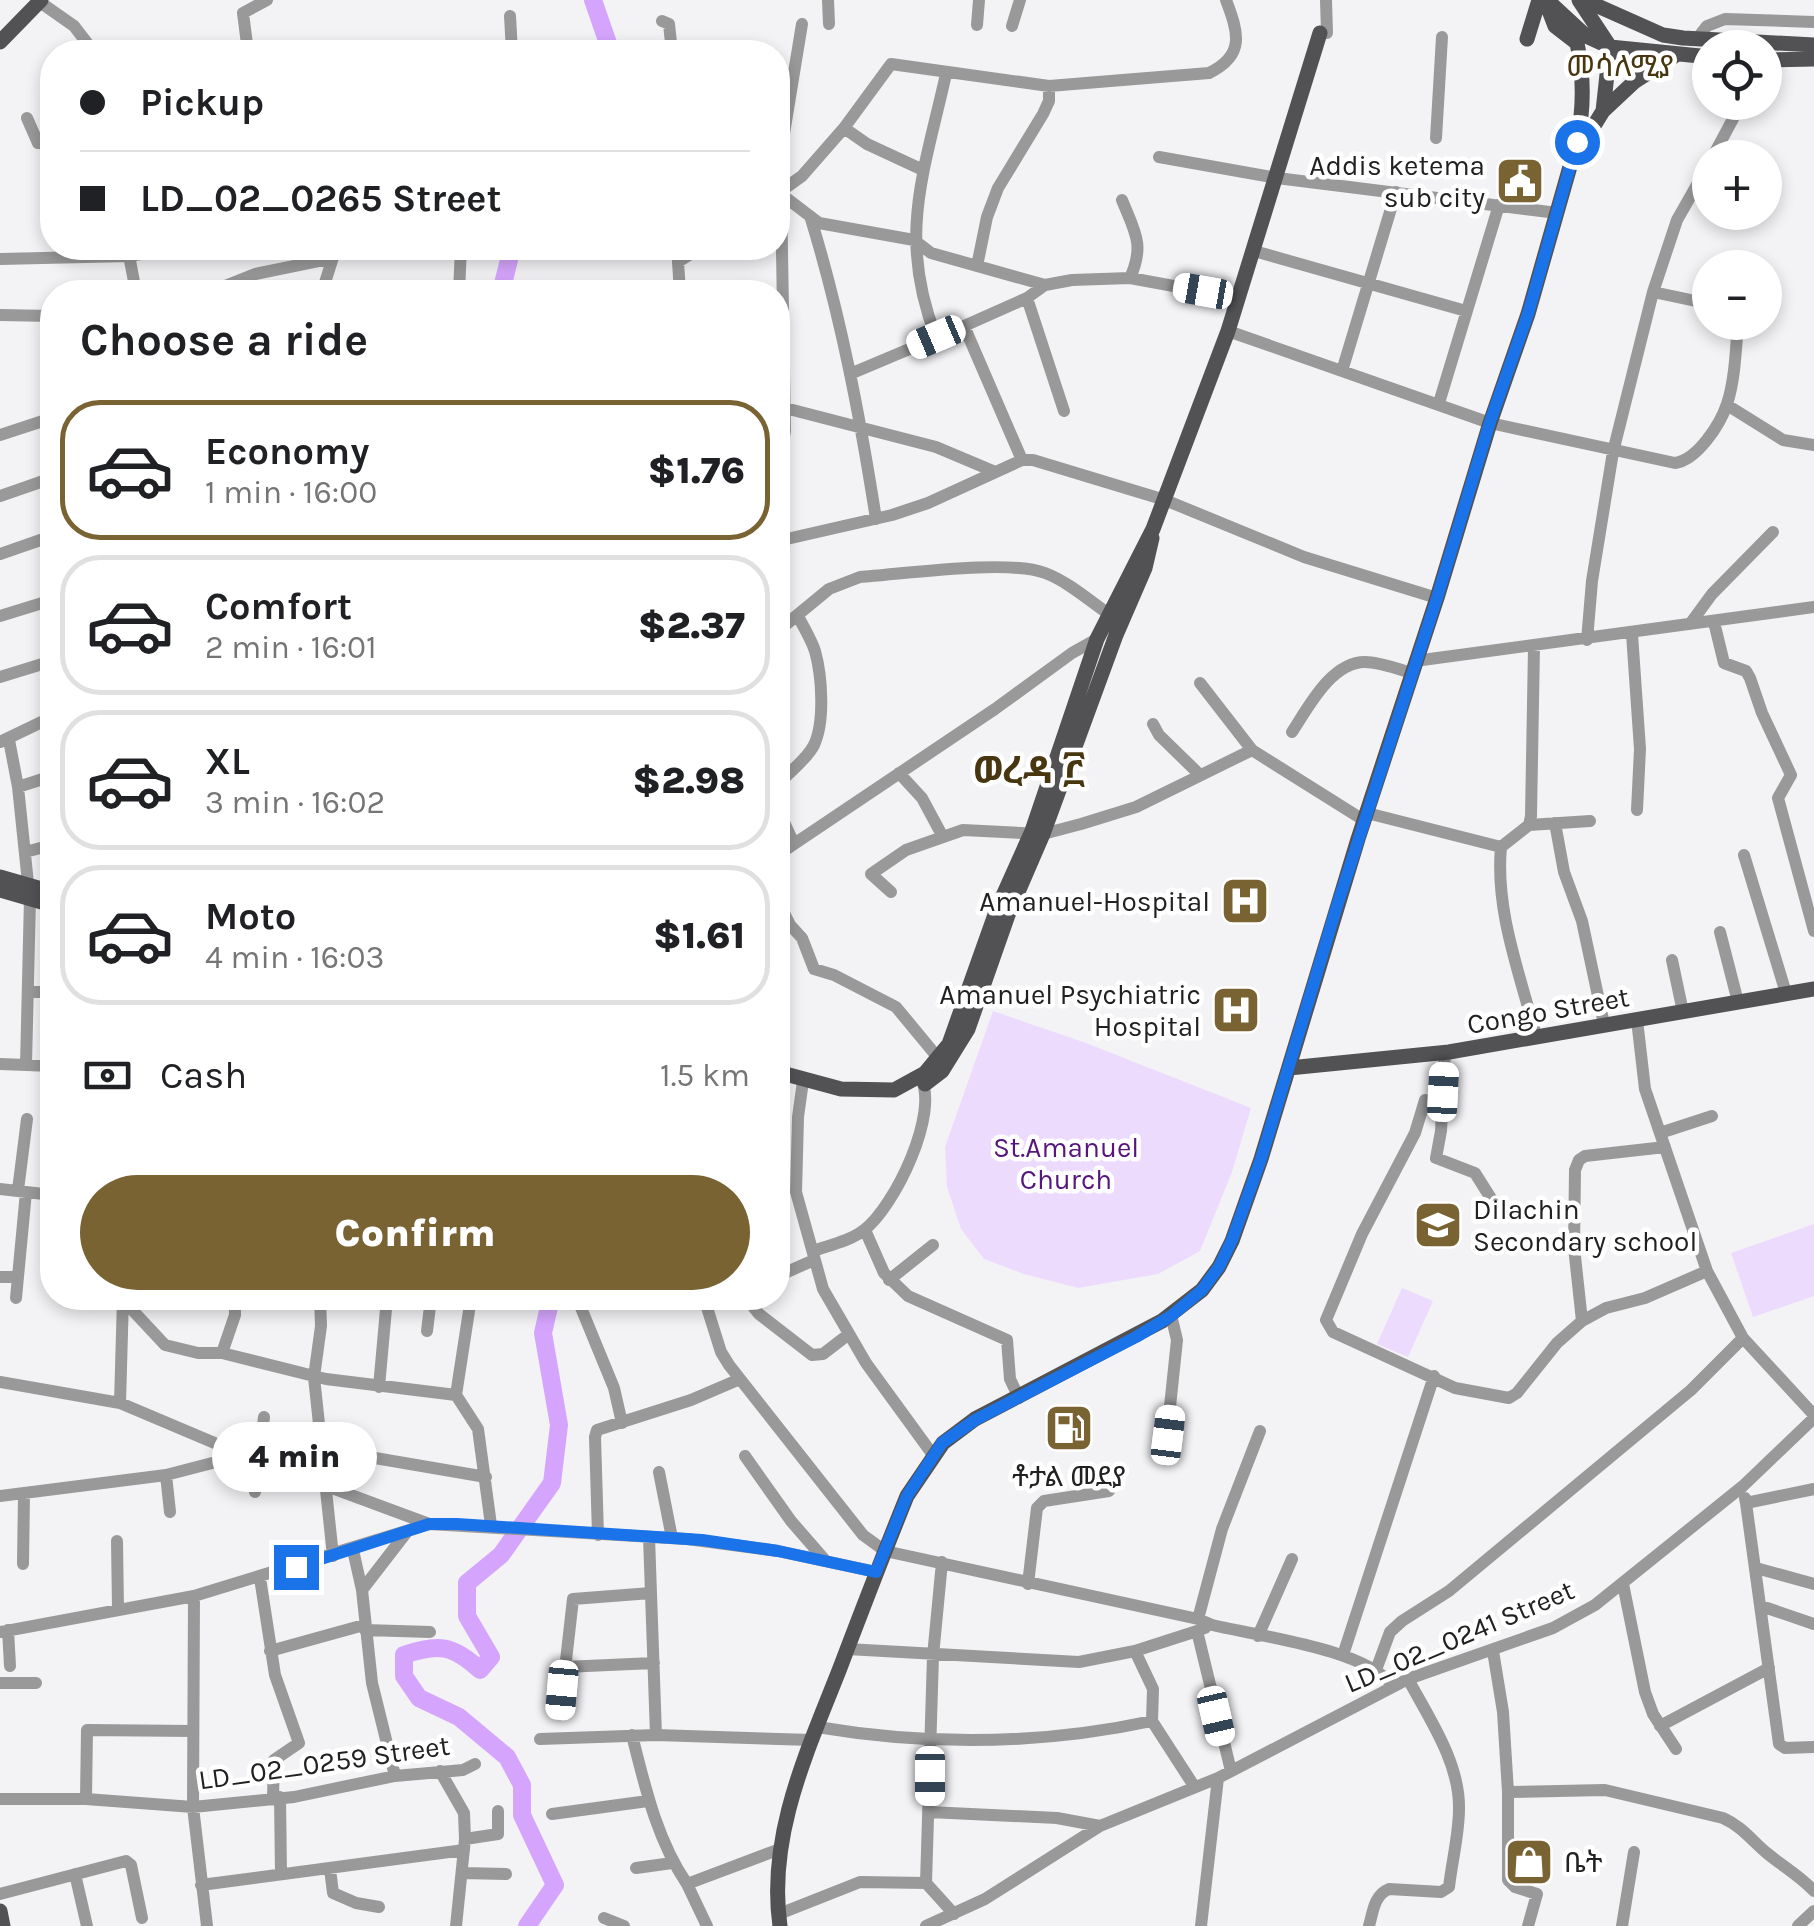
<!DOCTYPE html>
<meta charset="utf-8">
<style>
:root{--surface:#fff;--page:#f2f2f2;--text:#202124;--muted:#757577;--line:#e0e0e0;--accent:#796333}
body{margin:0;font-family:Karla,"Noto Sans Ethiopic",sans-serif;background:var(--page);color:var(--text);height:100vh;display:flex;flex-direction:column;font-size:38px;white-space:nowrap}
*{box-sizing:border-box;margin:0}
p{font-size:32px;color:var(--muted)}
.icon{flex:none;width:55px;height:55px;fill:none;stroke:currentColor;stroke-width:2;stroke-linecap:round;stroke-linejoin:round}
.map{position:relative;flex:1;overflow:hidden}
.drawer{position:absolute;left:40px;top:280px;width:750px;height:1030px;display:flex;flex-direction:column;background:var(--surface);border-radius:40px;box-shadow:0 5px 15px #0003}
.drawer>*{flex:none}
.guide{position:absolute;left:40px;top:40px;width:750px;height:220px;border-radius:40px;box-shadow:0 5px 15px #0003;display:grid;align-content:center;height:220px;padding:0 40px;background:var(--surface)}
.buttons{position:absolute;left:1692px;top:30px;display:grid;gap:20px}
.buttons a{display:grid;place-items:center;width:90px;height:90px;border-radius:50%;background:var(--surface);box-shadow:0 5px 15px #0003;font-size:50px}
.end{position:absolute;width:45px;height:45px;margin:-22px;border:12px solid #1a73e8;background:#fff;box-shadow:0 0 0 5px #fff}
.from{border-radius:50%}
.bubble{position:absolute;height:70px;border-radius:35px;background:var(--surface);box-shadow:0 5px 15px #0003;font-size:32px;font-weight:800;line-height:70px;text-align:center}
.car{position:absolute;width:30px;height:60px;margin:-30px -15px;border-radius:12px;box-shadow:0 0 8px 2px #0007;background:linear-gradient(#fff 24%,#345 0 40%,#fff 0 76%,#345 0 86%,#fff 0)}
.guide b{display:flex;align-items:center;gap:35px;height:95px;font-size:38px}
.guide b+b{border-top:2px solid var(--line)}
.guide i{width:25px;height:25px;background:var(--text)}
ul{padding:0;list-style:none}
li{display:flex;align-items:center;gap:30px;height:140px;margin:0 20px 15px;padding:0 20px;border:5px solid var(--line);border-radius:40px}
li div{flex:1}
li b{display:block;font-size:38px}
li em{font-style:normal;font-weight:800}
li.current{border-color:var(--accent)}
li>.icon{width:90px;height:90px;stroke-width:1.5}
h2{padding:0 40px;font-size:45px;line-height:120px}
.pay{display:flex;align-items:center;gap:25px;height:110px;padding:0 40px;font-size:38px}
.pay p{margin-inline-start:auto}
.button{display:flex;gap:20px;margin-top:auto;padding:20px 40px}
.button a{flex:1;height:115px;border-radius:60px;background:var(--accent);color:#fff;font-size:40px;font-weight:800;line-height:115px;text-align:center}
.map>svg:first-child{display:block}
</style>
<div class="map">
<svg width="1814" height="1926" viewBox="0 0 1814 1926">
<rect width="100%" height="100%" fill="#f3f2f5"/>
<path fill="#eddbfe" d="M993,1011L1086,1043L1251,1108L1232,1172L1200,1251L1158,1274L1078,1288L1024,1274L984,1259L961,1229L947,1187L945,1147Z
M1814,1224V1296L1753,1317L1731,1253Z
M1402,1288L1433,1301L1408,1357L1377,1344Z"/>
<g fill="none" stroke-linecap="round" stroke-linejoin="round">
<path stroke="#d5a5fd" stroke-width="18" d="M593,0L611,52
M501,292L512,248
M527,1926L555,1885L522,1815V1785L507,1757L459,1717L419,1698L404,1676V1655C438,1643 453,1645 480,1670L491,1657L467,1616V1583L501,1555L552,1483L559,1425L543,1333L551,1298"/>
<path stroke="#9a999a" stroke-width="12" d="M37,0L74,26L94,52
M828,0L829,24
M1326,0L1327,33
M510,16L512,52
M662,21L669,24L672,52
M977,25L979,0
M1012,26L1020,0
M1696,40L1707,26L1725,19L1814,22
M323,48L324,52
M248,52L243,13L267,0
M27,118L38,143L52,144
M844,128L867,144L923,170
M1436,138L1442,37
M1159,157L1277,178L1557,213
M1712,158L1742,102
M778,170L802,24
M778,179L781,191L785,431L778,470
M781,191L802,176L844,128L891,64L1049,86L1209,73C1246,55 1238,32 1226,0
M778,196L781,194L819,223L914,240L931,253L1045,285
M1122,200C1135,232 1145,245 1130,278
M811,219C841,317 860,417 876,519
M678,248V262L700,248
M128,250L136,292
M1254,251L1466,311
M0,259L129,256L177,248
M678,262L680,292
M977,266L987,217L998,188L1043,114L1049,101V86
M210,292L255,274L333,258
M322,292L336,248
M459,292L461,248
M1653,292L1710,304
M1027,298L1064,411
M0,315L52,316
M964,326L1022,460
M1228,331L1490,423L1675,463C1697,460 1720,425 1727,404C1735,380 1736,348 1738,322
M936,337C897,237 924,173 946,74
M1342,371L1396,192
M850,374L964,326L1027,298L1045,285L1072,280L1130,278L1239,298
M1439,403L1499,205
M1727,405L1783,440L1814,445
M785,408L936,447L993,471
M0,435L52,418
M0,496L52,478
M778,541L892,515L928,503L1022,460H1033L1165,500L1304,557L1437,598
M0,554L52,536
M0,616L52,600
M1714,622L1724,663L1746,671L1750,678L1762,713L1791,775L1778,798L1814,931
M1690,624L1712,594L1773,532
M778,631L829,589L860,577C904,574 1008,559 1045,573C1067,581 1090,601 1110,615
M1632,634L1640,749L1637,810
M1587,640L1592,581L1613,452L1653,292L1677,220L1710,162
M1415,661L1814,607
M0,677L52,661
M1200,683L1252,750
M1153,724L1159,735L1200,775
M1292,732C1308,708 1331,662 1365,662C1380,662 1397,669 1412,673
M9,740L18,787
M0,742L52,717
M899,773L922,798L943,837L963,830L1043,834L1081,824L1136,807L1252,750L1365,821
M778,785C789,771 806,761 814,745C825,722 822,676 815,651C811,639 804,628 798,616
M778,809L794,844L995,709L1072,653L1097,639
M1367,813L1501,847C1495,911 1520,974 1536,1036
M1555,823L1564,872L1582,921L1604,1024
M1529,825L1590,821
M1501,847L1529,825L1531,816L1534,647
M25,852L52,845
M778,855L794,844
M1744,855L1786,993
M778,871L780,905L790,925L802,938L814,969L834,975L896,1007L939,1059
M28,883L18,787L52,776
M891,892L871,874L906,850L943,837
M1720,932L1738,1002
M1672,960L1683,1012
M30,992H52
M1637,1020L1645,1089L1707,1271L1743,1338L1814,1415
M1445,1052L1441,1131L1436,1158L1475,1173L1492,1200
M0,1064L52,1066
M26,1065L30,898
M803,1081L798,1117L796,1192L823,1289L866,1363L933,1455
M1425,1100L1415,1133L1362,1234L1326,1320L1333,1332L1455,1388L1509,1398L1517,1393L1557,1343L1582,1321L1606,1308L1645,1298L1707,1271
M1660,1133L1712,1116
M0,1189L52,1195
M18,1190L27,1119
M865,1230L884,1273L908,1296L1007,1340L1010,1379L1019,1398
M813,1251C830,1245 850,1241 864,1230C894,1208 941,1111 920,1077
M778,1276L814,1260
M0,1277H17
M889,1280L933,1245
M16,1298L26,1192
M320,1298L321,1326L314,1377L333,1556
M471,1298L456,1395L478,1429L491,1525
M577,1298L614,1388L622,1423
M704,1298L721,1352L729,1365L863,1535L885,1551L1198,1619L1212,1625C1258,1636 1366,1649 1393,1686
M746,1298L759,1314L812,1355L823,1354L849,1334
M123,1300L165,1345L198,1353H222L326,1379L456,1395
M1582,1321L1574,1247L1575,1170L1579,1160L1585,1156L1665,1147
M427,1331L431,1298
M222,1353L235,1315V1298
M0,1382L120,1403L243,1455L429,1524L687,1539L778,1551L876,1572
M379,1387L387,1298
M120,1403L123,1298
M1167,1435L1177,1340L1171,1315
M320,1455L375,1458L486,1477
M745,1456L791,1521L824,1559
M659,1472L672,1538
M166,1475L170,1512
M255,1492L264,1417
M0,1496L166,1475L243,1455
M1745,1498L1746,1503L1814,1489
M1746,1503L1779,1744L1785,1748L1814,1747
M598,1535L595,1437L597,1430L691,1400L740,1379
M649,1537L656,1735
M117,1541L118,1609
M353,1550L362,1590L372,1683L395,1776
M942,1562L933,1656L926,1883L954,1914
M23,1564L24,1495
M1756,1568L1814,1584
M260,1578L275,1675L299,1743L274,1760L273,1797
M1028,1584L1037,1508L1044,1501L1109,1491
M1623,1584L1645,1692L1653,1714L1676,1749
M362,1590L406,1533
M194,1596L193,1807L207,1926
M1761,1606L1814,1624
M1198,1619L1222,1529L1260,1431
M1205,1628L1197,1631L1231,1771
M8,1630L10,1666
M365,1630L430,1632
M0,1632L194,1596L429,1524
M1258,1636L1292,1559
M847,1649L1079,1662L1135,1651L1197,1631
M270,1651L364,1625
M1135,1651L1153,1689L1152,1721
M1493,1651L1503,1712L1508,1792L1605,1790L1723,1818C1743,1827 1752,1841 1768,1854C1784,1867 1800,1876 1814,1891
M1343,1655L1434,1376
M564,1667L654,1663
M1376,1670L1390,1632L1402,1621L1449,1591L1691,1390L1743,1338
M0,1683H36
M560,1713L573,1599L651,1593
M1660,1726L1769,1668
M817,1727C930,1746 1040,1745 1152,1721L1194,1786
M632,1735C645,1787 657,1840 687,1884L780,1849
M540,1739L656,1735L812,1740
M440,1771L464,1813L465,1839L456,1926
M1508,1792V1880L1515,1887L1537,1894L1528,1926
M280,1797L281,1874
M0,1799H86L193,1807L294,1797L395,1776L463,1770L475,1764
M86,1799L87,1730L193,1731
M929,1812L1057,1818L1100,1826
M552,1814L648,1801
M465,1839L498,1834V1811
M636,1868L672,1863
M330,1869L333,1893L356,1903L379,1907
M462,1873L506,1874
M75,1874L87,1926
M687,1884L707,1926
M201,1885L464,1850
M0,1894L126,1861L131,1865L142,1918
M779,1914L860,1882L926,1883
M604,1918L624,1926
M926,1926L985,1899L1100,1826L1218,1778L1408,1679L1553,1628L1595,1605L1743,1486L1814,1418
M1201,1926L1218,1778
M1369,1926C1373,1912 1374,1895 1389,1889L1441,1892L1449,1887C1452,1861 1459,1834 1459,1809C1460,1763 1429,1718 1408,1679
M1622,1926L1634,1852
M1798,1926L1814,1911"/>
<path stroke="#525153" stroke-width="15" d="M1547,0L1586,36L1610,47L1710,57
M1584,0L1663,35L1683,38L1814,45
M1527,39L1539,0
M0,42L41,0
M1765,60L1814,59
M1603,111L1634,82L1676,55
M1577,142L1590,132L1603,111L1610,47L1579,0
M0,877L52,892
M0,890L52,905
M1289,1068L1449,1052L1814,989
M778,1072L841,1089L894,1090L925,1073L949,1044L997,909L1032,831L1097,639L1153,529L1228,331L1320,33
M925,1084L942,1071L968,1029L1008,915L1043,834L1116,635L1145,568L1152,538
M0,1911L3,1926
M780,1926C767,1835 808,1750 840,1668C862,1610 884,1553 907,1496L943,1443L975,1419L1162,1321L1202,1290L1219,1267L1232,1241L1261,1159L1358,839L1437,598L1490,423L1528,314L1577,142C1584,109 1584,76 1577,43L1555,26L1545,0"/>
</g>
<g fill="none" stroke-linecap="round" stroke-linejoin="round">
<path stroke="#1a73e8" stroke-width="12" d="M296,1567L429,1524H457L702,1540L778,1551L876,1572L907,1496L942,1443L975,1420L1136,1337L1171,1316L1202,1290L1219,1267L1232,1240L1261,1159L1337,906L1437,598L1490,422L1528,314L1577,142"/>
</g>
<defs>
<g id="civic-square" transform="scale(2.5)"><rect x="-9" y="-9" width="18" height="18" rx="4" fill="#796333" stroke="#fff"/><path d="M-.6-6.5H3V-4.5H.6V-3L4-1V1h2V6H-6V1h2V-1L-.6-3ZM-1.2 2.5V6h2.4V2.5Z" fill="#fff"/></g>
<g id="hospital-square" transform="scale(2.5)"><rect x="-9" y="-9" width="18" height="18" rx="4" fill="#796333" stroke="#fff"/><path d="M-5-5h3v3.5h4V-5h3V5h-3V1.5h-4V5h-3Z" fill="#fff"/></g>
<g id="school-square" transform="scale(2.5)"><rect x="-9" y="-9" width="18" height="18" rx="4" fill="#796333" stroke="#fff"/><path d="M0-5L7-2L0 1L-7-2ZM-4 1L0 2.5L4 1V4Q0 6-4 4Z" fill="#fff"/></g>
<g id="fuel-square" transform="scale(2.5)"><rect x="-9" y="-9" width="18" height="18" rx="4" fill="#796333" stroke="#fff"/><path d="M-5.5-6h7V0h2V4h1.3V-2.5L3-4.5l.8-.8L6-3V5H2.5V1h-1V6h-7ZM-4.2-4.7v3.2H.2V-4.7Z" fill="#fff"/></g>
<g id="shop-square" transform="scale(2.5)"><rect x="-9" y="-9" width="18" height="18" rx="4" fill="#796333" stroke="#fff"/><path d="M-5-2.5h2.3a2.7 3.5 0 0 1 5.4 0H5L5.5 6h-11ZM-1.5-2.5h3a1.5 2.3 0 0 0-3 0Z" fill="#fff"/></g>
</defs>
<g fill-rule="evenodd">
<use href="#civic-square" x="1520" y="181"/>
<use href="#hospital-square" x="1245" y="901"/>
<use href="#hospital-square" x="1236" y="1010"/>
<use href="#school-square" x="1438" y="1225"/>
<use href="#fuel-square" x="1069" y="1428"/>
<use href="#shop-square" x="1529" y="1862"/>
</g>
<g text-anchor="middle" stroke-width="9" stroke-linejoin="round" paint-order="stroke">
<g font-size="28" fill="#222122" stroke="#fff" text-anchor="end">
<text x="1485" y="175">Addis ketema<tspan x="1485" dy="32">sub city</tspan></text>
<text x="1210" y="911">Amanuel-Hospital</text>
<text x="1201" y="1004">Amanuel Psychiatric<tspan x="1201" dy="32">Hospital</tspan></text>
<text x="1473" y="1219" text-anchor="start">Dilachin<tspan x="1473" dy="32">Secondary school</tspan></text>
<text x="1069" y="1486" text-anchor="middle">ቶታል መደያ</text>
<text x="1564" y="1872" text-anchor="start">ቤት</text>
</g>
<g font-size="28" fill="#222122" stroke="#fff">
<text transform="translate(1548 1010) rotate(-10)" y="10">Congo Street</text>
<text transform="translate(1459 1636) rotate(-23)" y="10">LD_02_0241 Street</text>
<text transform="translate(324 1762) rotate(-8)" y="10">LD_02_0259 Street</text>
</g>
<g font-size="28" fill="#56167c" stroke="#fff">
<text x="1066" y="1157">St.Amanuel<tspan x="1066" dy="32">Church</tspan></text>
</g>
<g font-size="30" fill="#47360f" stroke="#fff">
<text x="1620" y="76">መሳለሚያ</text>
</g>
<g font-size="38" font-weight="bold" fill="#47360f" stroke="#fff">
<text x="1029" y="783">ወረዳ ፫</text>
</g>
</g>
</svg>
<div class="buttons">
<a><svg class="icon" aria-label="locate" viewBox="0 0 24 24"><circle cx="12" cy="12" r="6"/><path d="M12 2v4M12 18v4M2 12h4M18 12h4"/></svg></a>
<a>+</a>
<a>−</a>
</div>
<i class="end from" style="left:1577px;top:142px"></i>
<i class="end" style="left:296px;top:1567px"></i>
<div class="bubble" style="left:212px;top:1422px;width:165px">4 min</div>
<i class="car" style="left:1203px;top:291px;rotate:280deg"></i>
<i class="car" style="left:936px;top:337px;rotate:247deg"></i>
<i class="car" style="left:1443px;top:1092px;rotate:3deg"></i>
<i class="car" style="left:1168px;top:1435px;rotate:7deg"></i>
<i class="car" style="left:562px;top:1690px;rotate:185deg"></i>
<i class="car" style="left:1216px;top:1716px;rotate:167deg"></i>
<i class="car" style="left:930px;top:1776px;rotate:180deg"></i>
<div class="guide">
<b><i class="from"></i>Pickup</b>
<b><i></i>LD_02_0265 Street</b>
</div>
<section class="drawer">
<h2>Choose a ride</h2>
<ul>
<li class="current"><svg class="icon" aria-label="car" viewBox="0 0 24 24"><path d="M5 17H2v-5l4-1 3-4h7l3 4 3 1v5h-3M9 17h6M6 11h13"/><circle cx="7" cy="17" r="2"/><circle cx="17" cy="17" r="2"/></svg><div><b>Economy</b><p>1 min · 16:00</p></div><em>$1.76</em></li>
<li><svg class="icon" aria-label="car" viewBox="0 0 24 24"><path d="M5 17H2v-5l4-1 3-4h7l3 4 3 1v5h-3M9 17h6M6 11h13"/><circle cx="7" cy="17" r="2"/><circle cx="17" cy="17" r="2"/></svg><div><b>Comfort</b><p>2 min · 16:01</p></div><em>$2.37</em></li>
<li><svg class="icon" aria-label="car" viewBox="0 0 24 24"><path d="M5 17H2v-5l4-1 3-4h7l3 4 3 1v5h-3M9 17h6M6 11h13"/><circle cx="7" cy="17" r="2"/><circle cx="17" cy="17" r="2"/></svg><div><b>XL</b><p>3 min · 16:02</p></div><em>$2.98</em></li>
<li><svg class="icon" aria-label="car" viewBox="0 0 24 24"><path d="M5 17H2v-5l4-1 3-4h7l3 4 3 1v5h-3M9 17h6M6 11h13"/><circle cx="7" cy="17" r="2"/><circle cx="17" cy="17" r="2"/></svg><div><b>Moto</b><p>4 min · 16:03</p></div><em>$1.61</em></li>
</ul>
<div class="pay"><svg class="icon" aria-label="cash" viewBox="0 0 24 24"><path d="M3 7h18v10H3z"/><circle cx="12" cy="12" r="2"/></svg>Cash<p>1.5 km</p></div>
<div class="button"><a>Confirm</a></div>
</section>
</div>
